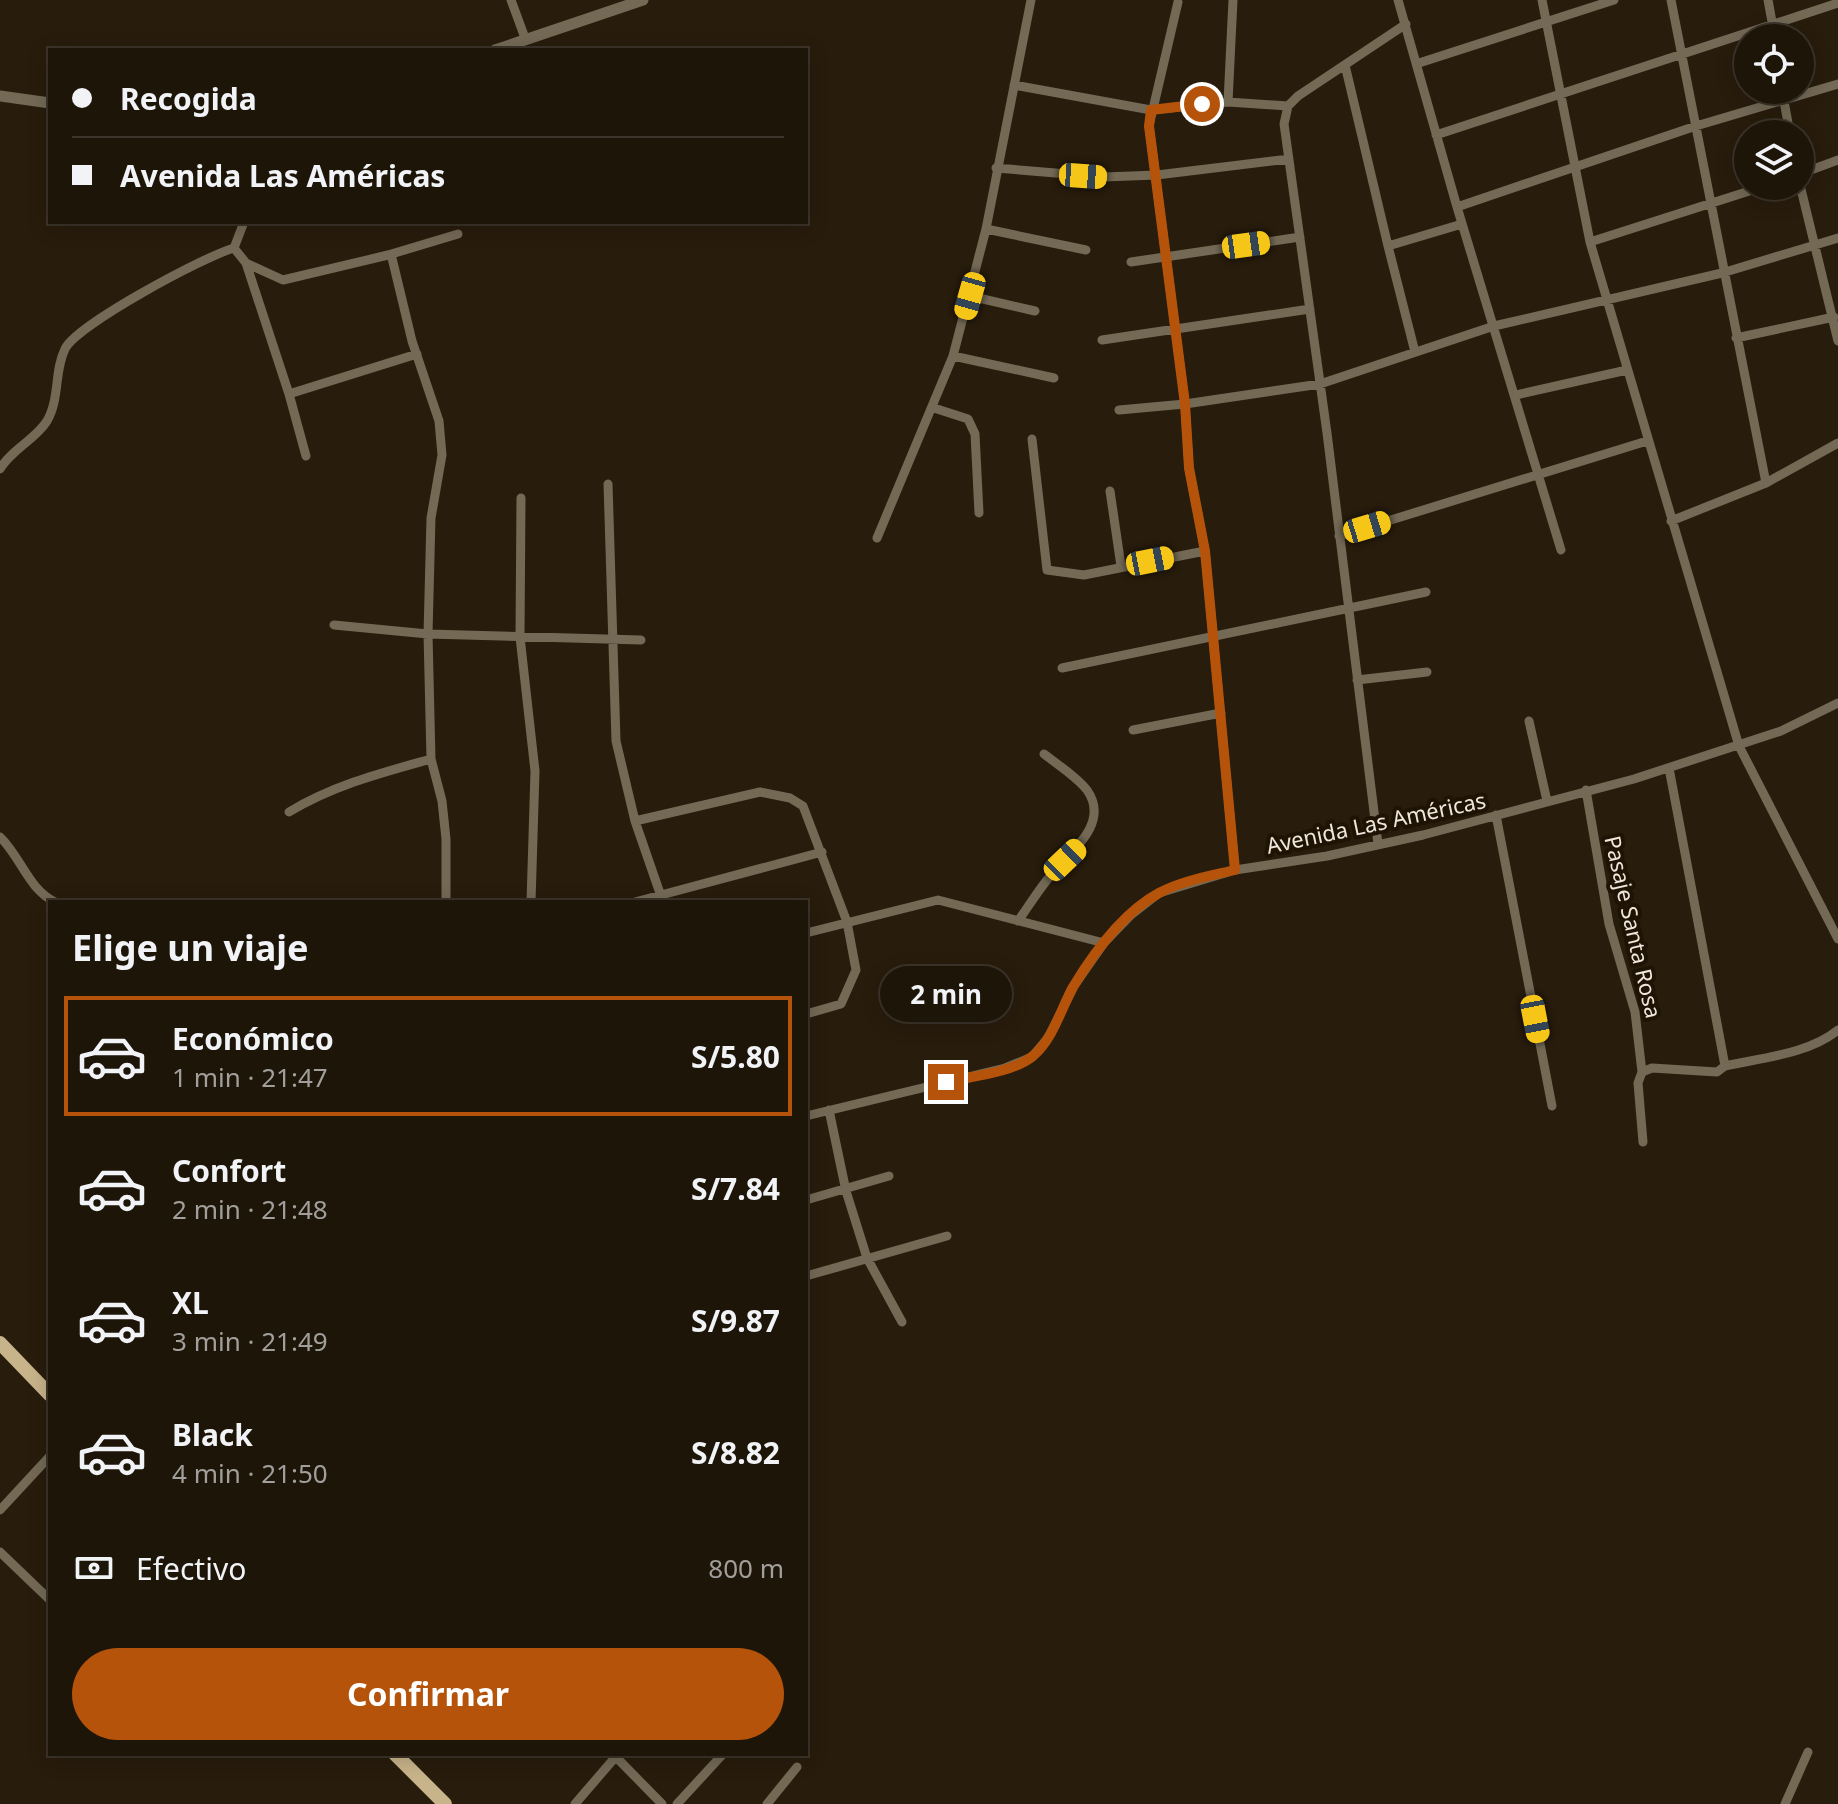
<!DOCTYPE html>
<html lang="es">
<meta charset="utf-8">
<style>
:root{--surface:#1e1509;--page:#2b2217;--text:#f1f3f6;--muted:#a19f9c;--line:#3c342a;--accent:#b45309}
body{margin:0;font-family:"Noto Sans",sans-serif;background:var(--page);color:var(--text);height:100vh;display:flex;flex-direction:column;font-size:30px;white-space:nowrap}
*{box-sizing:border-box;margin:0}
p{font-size:26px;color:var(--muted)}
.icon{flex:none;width:44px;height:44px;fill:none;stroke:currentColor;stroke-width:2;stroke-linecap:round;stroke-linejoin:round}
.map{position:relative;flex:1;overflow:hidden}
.side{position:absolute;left:48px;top:900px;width:760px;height:856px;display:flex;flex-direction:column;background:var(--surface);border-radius:0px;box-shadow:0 4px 20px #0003,0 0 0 2px var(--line)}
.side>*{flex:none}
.top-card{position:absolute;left:48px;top:48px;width:760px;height:176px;border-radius:0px;box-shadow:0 4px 20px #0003,0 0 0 2px var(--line);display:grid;align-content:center;height:176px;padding:0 24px;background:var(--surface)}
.controls{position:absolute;left:1734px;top:24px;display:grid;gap:16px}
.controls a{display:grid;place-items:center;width:80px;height:80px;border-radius:50%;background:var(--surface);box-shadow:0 4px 20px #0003,0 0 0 2px var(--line);font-size:40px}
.end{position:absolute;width:36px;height:36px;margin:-18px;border:10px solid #b45309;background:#fff;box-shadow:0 0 0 4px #fff}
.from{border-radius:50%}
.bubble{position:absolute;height:56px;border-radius:28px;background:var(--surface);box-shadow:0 4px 20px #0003,0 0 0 2px var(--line);font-size:26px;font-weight:700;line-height:56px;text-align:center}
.car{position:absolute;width:24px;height:48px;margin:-24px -12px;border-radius:10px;box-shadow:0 0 6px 2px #0007;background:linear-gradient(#f5c518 24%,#345 0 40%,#f5c518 0 76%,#345 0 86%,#f5c518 0)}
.top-card b{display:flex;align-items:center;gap:28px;height:76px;font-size:30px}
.top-card b+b{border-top:2px solid var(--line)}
.top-card i{width:20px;height:20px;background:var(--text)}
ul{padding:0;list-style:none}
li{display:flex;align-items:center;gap:24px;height:120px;margin:0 16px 12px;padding:0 8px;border:4px solid transparent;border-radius:0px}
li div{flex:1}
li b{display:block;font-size:30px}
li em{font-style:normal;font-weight:700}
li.selected{border-color:var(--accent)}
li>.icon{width:72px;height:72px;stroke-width:1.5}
h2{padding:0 24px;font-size:36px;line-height:96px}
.pay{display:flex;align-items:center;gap:20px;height:88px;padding:0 24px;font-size:30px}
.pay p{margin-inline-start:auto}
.primary-button{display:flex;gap:16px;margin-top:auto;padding:16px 24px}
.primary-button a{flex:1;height:92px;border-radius:48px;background:var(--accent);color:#fff;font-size:32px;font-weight:700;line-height:92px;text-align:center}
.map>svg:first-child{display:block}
</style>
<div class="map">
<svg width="1838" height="1804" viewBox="0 0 1838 1804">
<rect width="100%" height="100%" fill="#281c0c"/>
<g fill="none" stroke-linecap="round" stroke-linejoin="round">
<path stroke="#736955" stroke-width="9" d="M511,0L525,38
M1398,0L1457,207L1561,550
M1542,0L1590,242L1739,746L1838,939
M1671,0L1766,483
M1768,0L1775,38
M1178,2L1149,126L1185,404L1189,468L1205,551L1235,870
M1419,63L1614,0
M1345,65L1388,246L1462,224
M1014,85L1151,110L1228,102L1288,106
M1782,90L1790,134
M1228,102L1233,0
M1436,135L1838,3
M996,168L1104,177L1157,175L1289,159
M1800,174L1838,160
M1800,185L1838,341
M1457,207L1696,126L1838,84
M986,229L1086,250
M1590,242L1765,186
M1388,246L1415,352
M234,248L246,263L283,280L388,255L458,234
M388,255L392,258L412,341L439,421L442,455L431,518L428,634L431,759L442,801L446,839V902
M1131,262L1300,237
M246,263L289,394L306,456
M970,296L1035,311
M1736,338L1834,317
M1102,340L1310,309
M953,356L1054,378
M289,394L417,354
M1516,395L1627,370
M934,408L968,419L975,434L979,513
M1119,410L1185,404L1320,384L1494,326L1722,273L1838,238
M1032,439L1047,570L1084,575L1205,551
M0,469C12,449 35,440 47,421C60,399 54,371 65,349C76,325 205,256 234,248L244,222
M608,484L616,741L635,821L663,902
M1110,491L1121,566
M521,498L520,637L535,771L531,902
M1671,521L1766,483L1838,443
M1339,536L1647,441
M877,538L953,356L986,229L1031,0
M334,625L428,634L641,640
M1062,668L1426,592
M1357,680L1427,672
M1529,721L1547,801
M1133,730L1221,713
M1586,790L1609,924L1635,1012L1642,1072
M289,812C334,785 381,773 431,759
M1496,815L1552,1106
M635,821L760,792L790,798L803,806L847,922L856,970L841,1004L806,1014
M0,837C21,857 28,889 55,902
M1378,844L1327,433L1284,124L1288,106L1298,96L1406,24
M635,902L822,852
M1018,921C1029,906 1039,889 1051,875C1069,853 1111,824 1087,790C1076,776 1058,765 1044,754
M806,933L938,900L1104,943
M1725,1066C1761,1058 1809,1054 1838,1030
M829,1110L846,1191L867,1258L902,1322
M806,1116L1005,1068L1032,1057L1048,1038L1074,986L1104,943L1131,915L1159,893L1235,870L1327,856L1423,835L1634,779L1781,731L1838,703
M1643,1142L1638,1083L1642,1072L1652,1068L1717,1072L1725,1066L1669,768
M806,1200L889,1176
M806,1276L947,1236
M0,1510L50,1456
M0,1552L50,1600
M613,1754L662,1804
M575,1804L618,1754
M677,1804L723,1754
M767,1804L797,1767
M1785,1804L1808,1752"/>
<path stroke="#736955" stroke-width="11" d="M495,50L643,0
M0,96L50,103"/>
<path stroke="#c8b48b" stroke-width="14" d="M0,1343L50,1395
M395,1754L445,1804"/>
</g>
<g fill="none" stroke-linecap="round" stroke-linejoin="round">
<path stroke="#b45309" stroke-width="10" d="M946,1082C972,1076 1012,1073 1033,1056C1053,1039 1061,1009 1073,987C1093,954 1124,912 1159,893C1181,881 1210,876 1235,870L1205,551L1189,468L1185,404L1149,126L1151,110L1202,104"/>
</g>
<g text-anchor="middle" stroke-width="8" stroke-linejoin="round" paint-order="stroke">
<g font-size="22" fill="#efe7dd" stroke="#1f1304">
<text transform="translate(1376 823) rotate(-12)" y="8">Avenida Las Américas</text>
<text transform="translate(1633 927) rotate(77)" y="8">Pasaje Santa Rosa</text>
</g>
</g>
</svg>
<div class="controls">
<a><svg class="icon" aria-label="locate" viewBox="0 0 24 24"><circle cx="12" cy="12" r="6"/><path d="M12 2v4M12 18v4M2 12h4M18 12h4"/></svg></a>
<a><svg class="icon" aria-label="layers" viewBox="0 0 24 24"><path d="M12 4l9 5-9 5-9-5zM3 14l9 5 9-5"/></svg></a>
</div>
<i class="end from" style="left:1202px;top:104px"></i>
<i class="end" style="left:946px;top:1082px"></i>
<div class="bubble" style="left:880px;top:966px;width:132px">2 min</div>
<i class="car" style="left:1083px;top:176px;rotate:94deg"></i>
<i class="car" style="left:1246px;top:245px;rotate:82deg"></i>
<i class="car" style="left:970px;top:296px;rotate:196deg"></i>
<i class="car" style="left:1367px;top:527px;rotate:73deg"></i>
<i class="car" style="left:1150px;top:561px;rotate:79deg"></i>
<i class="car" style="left:1065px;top:860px;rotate:46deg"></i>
<i class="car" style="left:1535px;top:1019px;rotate:169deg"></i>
<div class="top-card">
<b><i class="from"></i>Recogida</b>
<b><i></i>Avenida Las Américas</b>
</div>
<section class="side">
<h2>Elige un viaje</h2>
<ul>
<li class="selected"><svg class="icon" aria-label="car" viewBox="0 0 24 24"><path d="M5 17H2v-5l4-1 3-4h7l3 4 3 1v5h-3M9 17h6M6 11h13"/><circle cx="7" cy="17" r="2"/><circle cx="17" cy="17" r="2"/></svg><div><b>Económico</b><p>1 min · 21:47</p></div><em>S/5.80</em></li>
<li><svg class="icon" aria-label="car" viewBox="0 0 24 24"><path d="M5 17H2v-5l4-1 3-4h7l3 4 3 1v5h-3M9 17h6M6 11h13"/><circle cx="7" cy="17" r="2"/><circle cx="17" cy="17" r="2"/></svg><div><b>Confort</b><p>2 min · 21:48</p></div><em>S/7.84</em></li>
<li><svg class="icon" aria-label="car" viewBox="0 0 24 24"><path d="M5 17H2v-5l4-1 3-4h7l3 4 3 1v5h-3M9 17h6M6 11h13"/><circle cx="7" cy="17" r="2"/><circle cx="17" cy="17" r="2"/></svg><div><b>XL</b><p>3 min · 21:49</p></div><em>S/9.87</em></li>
<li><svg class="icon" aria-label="car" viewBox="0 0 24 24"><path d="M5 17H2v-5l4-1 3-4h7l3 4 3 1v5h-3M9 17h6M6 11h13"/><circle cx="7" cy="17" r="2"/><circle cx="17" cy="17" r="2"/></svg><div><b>Black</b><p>4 min · 21:50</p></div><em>S/8.82</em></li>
</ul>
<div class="pay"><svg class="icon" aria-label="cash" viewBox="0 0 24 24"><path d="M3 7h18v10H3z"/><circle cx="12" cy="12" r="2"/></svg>Efectivo<p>800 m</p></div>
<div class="primary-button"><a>Confirmar</a></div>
</section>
</div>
